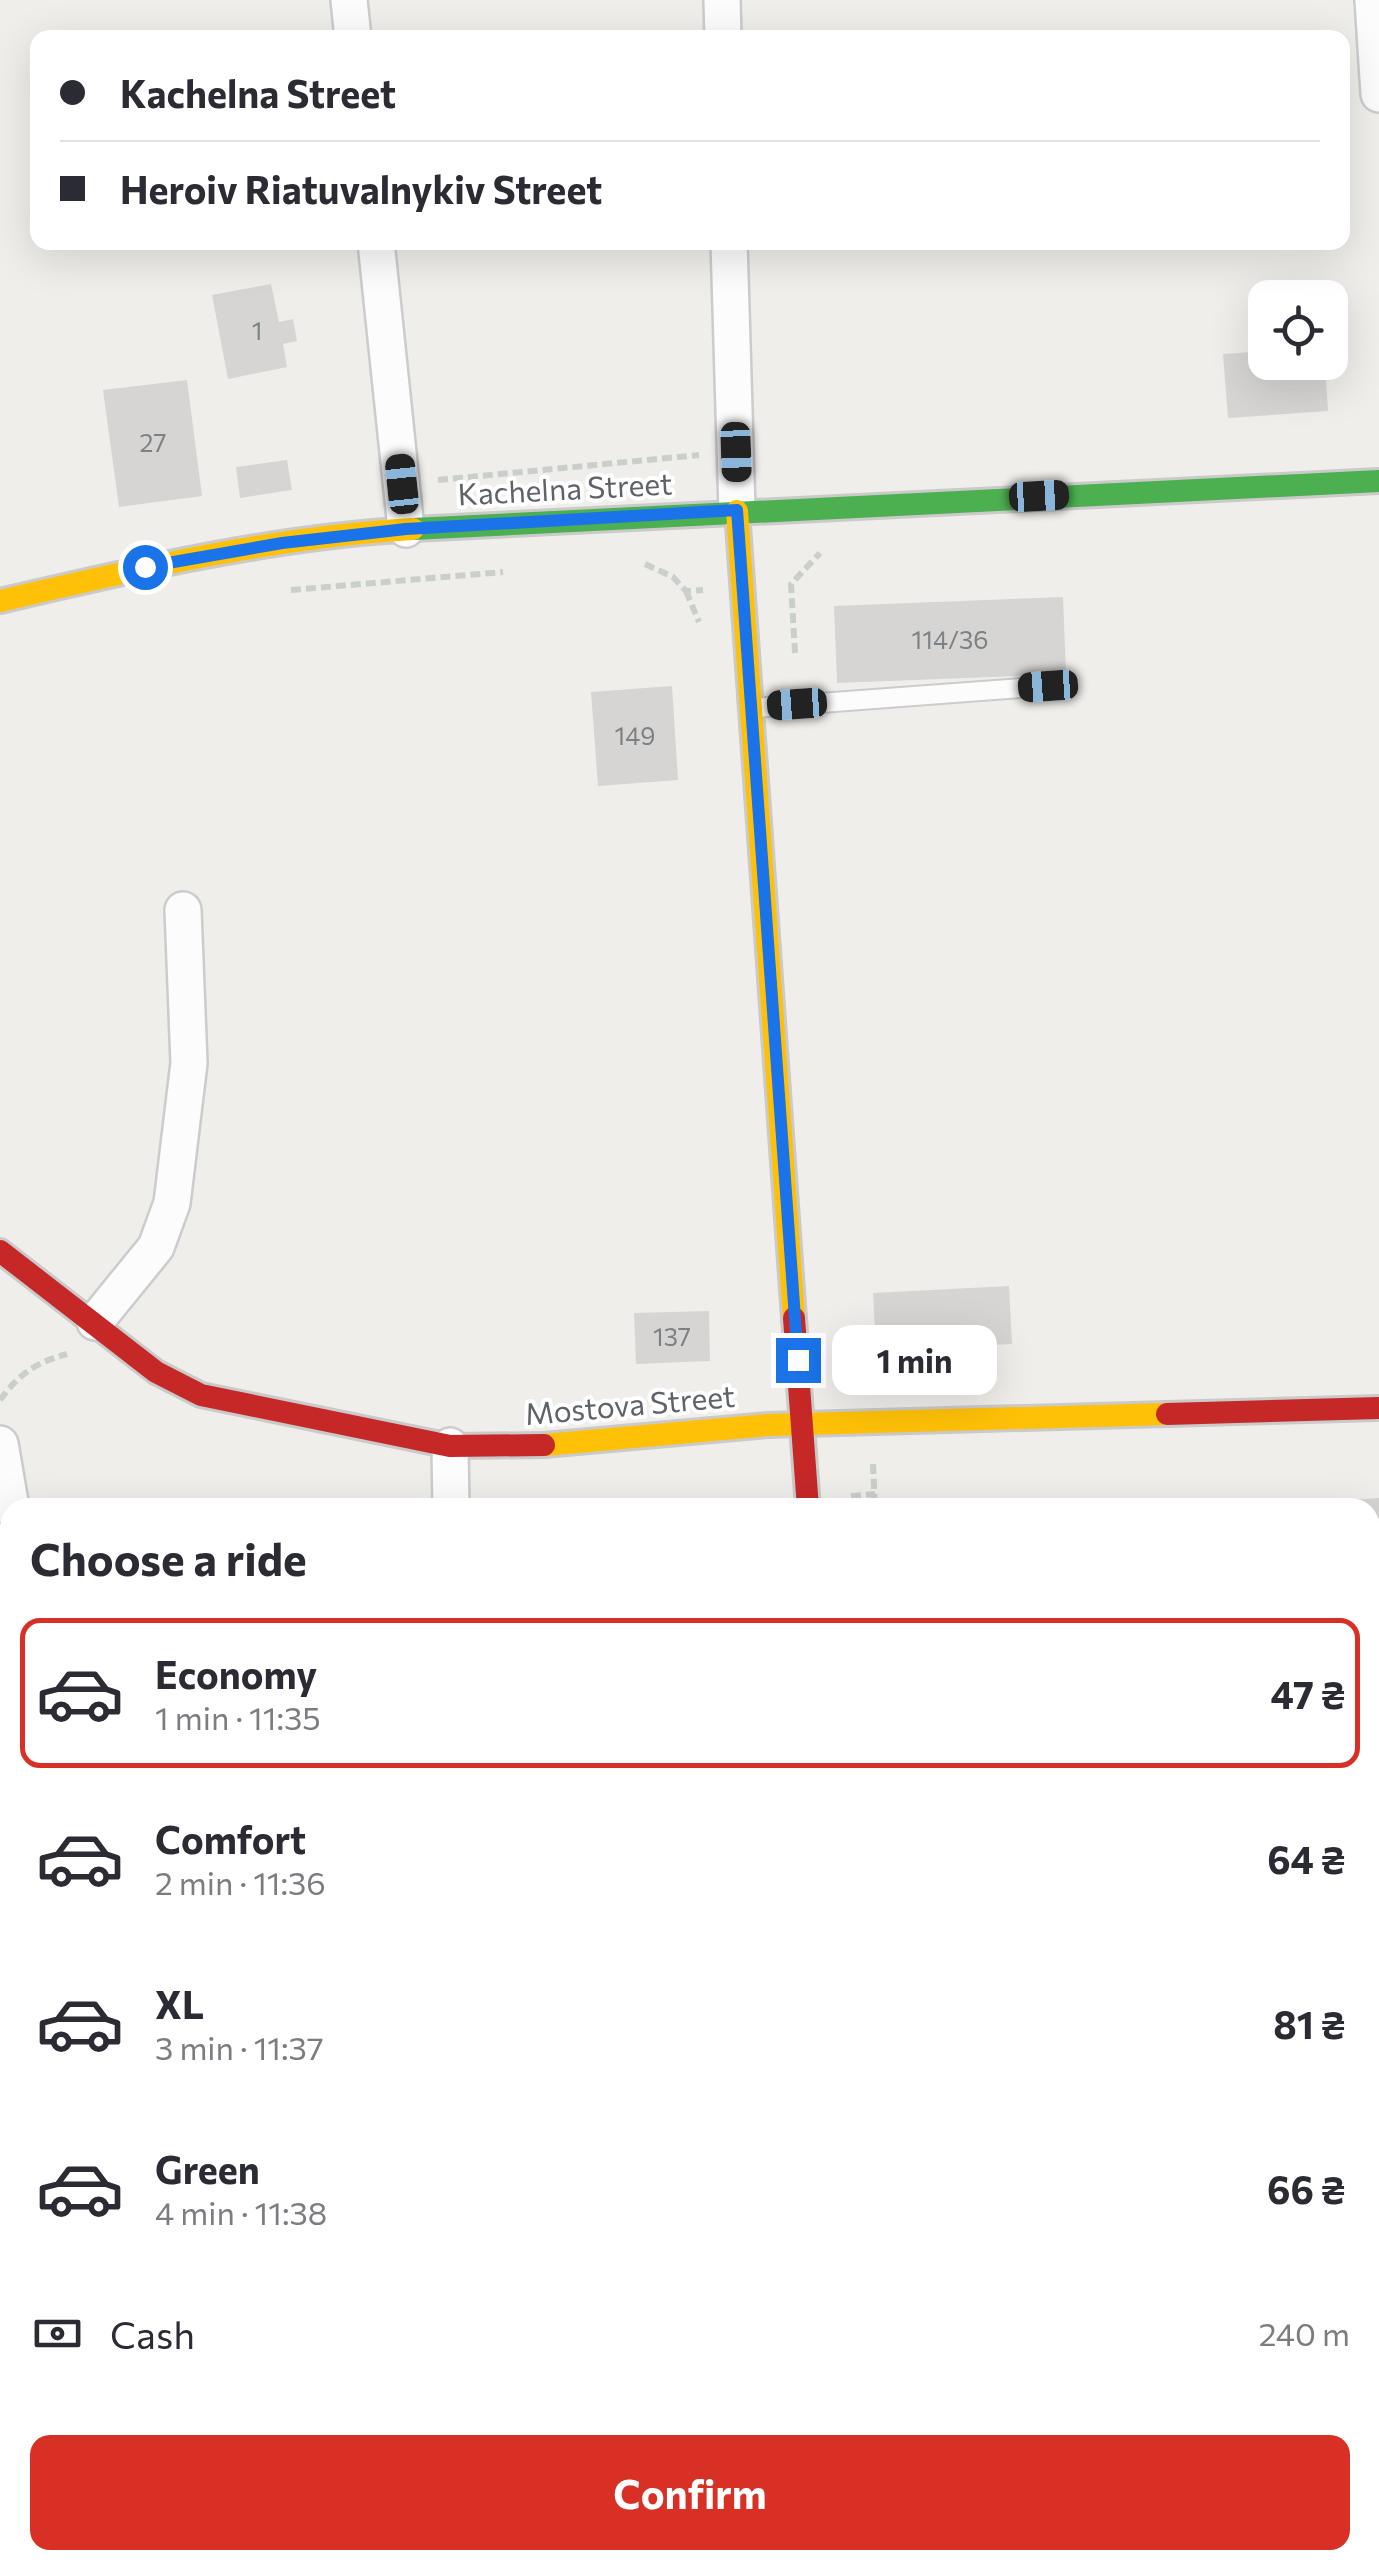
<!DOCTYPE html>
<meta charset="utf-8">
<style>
:root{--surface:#fff;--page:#f7f7f7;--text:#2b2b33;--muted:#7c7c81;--line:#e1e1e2;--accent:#d93025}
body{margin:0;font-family:Commissioner,sans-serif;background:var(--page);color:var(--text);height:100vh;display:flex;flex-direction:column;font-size:38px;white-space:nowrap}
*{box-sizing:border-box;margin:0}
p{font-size:32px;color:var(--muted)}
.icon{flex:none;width:55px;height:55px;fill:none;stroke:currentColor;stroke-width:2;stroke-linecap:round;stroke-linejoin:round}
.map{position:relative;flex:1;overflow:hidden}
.side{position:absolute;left:0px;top:1498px;width:1380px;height:1072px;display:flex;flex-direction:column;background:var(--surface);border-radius:30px 30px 0 0;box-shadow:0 10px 40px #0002}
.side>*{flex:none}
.hud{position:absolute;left:30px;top:30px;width:1320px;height:220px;border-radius:20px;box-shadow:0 10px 40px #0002;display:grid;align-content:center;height:220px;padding:0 30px;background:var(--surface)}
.fabs{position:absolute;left:1248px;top:280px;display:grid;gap:20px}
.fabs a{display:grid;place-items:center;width:100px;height:100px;border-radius:20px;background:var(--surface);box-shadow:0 10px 40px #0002;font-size:50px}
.end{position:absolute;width:45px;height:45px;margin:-22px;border:12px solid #1a73e8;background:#fff;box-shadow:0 0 0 5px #fff}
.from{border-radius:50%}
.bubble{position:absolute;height:70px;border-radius:20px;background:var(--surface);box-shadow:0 10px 40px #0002;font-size:32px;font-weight:700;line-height:70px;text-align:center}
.car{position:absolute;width:30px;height:60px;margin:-30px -15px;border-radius:12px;box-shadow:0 0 8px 2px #0007;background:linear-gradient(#222 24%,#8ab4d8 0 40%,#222 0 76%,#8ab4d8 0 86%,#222 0)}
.hud b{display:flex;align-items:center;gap:35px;height:95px;font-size:38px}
.hud b+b{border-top:2px solid var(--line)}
.hud i{width:25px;height:25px;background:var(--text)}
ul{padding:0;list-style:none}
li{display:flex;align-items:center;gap:30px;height:150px;margin:0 20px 15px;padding:0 10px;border:5px solid transparent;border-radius:20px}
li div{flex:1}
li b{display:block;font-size:38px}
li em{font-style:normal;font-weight:700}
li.on{border-color:var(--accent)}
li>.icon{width:90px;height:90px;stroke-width:1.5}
h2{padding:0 30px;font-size:45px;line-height:120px}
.pay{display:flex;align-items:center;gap:25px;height:110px;padding:0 30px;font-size:38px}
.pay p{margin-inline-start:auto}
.action{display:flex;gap:20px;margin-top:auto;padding:20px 30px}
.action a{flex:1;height:115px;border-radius:20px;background:var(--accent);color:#fff;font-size:40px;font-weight:700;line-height:115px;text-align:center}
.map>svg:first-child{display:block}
</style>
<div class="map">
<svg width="1379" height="2568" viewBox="0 0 1379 2568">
<rect width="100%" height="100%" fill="#efeeea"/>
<path fill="#d6d5d3" d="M271,284L279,322L293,319L297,341L283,344L287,367L228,379L212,295Z
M1265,351V362H1325L1328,411L1228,418L1223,354Z
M187,380L202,496L119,507L103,390Z
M287,460L292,490L240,498L236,467Z
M1063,597L1066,674L837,683L834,606Z
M672,686L678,780L598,786L591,692Z
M1009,1286L1012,1344L876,1351L873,1293Z
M709,1311L710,1361L636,1364L634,1313Z
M1379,1498V1610L1370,1611V1508H1353L1352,1500Z
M1268,1499L1269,1508H1216L1215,1501Z
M1379,2123V2192L1370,2193V2124Z"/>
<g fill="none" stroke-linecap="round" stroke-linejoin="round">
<g stroke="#cbcccc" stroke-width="22">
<path id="lane" d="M754,708L1047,686"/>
</g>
<g stroke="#cbcccc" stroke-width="40">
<path id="street" d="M349,0L353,38
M722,0L723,38
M1373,0L1379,94
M376,242L406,529
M729,242L737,511
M95,1322L156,1247L172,1203L189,1063L183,910
M0,1444L11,1508
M450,1446L451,1508
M0,1710L10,1709
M0,2107H10
M1370,2330H1379
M65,2560L66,2568
M483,2560L484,2568"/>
</g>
<g stroke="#cacacb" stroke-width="28">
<path id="fast" d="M413,529L1379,481
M879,2560L880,2568"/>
</g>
<g stroke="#cacacb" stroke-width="28">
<path id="slow" d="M737,511L794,1318
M0,601C136,569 273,537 413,529
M544,1445L768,1425L1167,1414"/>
</g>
<g stroke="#cacacb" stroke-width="28">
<path id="jam" d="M0,1251L156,1372L201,1395L450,1446L544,1445
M794,1318L808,1508
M1167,1414L1379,1408"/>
</g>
<path stroke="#cacfcc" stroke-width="6" stroke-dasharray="10 5" stroke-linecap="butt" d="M438,480L699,455
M645,564L673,577L686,591L703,590
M291,590L503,572
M686,591L699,622
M795,653L791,584L820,553
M0,1400C18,1375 36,1362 67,1354
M873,1464L875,1508
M851,1496L875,1494"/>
<use href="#lane" stroke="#fdfcfc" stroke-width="18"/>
<use href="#street" stroke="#fdfcfc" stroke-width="35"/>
<use href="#fast" stroke="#4caf50" stroke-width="22"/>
<use href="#slow" stroke="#ffc107" stroke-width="22"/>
<use href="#jam" stroke="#c62828" stroke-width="22"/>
</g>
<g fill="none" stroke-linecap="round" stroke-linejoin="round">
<path stroke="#1a73e8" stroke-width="12" d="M145,567L282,543L406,529L737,510L798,1360"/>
</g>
<g text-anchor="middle" stroke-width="8" stroke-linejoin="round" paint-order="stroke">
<g font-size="25" fill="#7e8184">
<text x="257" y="340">1</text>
<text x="153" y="452">27</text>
<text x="950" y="649">114/36</text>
<text x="635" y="745">149</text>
<text x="672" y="1346">137</text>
</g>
<g font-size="30" fill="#5f6368" stroke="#fff">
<text transform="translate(565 490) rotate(-3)" y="10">Kachelna Street</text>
<text transform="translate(630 1406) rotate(-5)" y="10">Mostova Street</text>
</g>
</g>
</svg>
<div class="fabs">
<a><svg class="icon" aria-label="locate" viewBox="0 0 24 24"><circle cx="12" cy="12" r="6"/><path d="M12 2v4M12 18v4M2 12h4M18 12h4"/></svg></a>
</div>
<i class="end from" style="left:145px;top:567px"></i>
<i class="end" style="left:798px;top:1360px"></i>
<div class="bubble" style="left:832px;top:1325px;width:165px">1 min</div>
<i class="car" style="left:736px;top:452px;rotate:178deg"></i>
<i class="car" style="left:402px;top:484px;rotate:354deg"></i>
<i class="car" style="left:1039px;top:496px;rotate:87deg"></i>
<i class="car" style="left:1048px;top:686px;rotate:266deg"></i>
<i class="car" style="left:797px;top:704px;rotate:266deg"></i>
<div class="hud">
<b><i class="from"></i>Kachelna Street</b>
<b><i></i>Heroiv Riatuvalnykiv Street</b>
</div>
<section class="side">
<h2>Choose a ride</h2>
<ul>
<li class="on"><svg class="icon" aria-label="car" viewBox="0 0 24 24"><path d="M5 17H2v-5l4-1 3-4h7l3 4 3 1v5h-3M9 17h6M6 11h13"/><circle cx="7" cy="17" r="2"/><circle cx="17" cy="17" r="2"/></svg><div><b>Economy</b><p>1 min · 11:35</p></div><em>47 ₴</em></li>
<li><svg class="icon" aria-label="car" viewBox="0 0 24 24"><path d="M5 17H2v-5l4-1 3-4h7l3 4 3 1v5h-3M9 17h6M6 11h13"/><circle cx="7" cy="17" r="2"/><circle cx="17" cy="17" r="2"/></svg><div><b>Comfort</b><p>2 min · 11:36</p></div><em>64 ₴</em></li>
<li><svg class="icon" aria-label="car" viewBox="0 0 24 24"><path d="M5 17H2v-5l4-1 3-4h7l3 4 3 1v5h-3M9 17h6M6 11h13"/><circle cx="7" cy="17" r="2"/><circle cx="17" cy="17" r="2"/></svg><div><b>XL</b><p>3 min · 11:37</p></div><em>81 ₴</em></li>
<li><svg class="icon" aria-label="car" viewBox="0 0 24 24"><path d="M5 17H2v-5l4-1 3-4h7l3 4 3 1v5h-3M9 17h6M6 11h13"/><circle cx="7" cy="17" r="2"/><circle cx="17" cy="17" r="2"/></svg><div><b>Green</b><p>4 min · 11:38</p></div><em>66 ₴</em></li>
</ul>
<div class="pay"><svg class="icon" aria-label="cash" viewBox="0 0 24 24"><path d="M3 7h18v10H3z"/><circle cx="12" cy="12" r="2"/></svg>Cash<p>240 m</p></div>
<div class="action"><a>Confirm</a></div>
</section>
</div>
